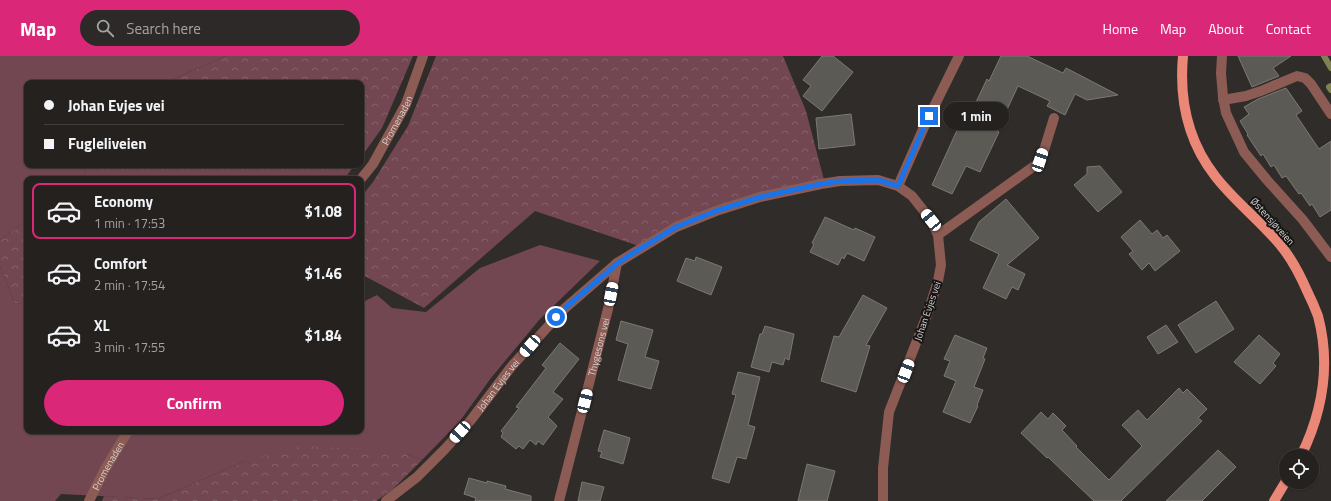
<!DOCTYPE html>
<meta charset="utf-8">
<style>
:root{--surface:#24211f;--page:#2c2928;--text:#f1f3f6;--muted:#a3a3a4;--line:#413e3d;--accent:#db2777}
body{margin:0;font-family:"Titillium Web",sans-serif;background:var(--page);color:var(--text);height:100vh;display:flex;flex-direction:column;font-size:15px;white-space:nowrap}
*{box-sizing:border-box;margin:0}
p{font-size:13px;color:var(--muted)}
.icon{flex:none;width:22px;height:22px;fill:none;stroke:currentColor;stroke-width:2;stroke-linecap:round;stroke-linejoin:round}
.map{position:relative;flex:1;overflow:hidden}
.panel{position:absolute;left:24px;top:120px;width:340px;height:258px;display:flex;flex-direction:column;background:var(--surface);border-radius:8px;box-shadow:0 1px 3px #0004,0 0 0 1px var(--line)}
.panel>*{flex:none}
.hud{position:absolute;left:24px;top:24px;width:340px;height:88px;border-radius:8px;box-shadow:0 1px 3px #0004,0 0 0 1px var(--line);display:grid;align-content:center;height:88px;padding:0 20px;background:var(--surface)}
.controls{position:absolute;left:1279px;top:393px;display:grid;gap:8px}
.controls a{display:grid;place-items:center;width:40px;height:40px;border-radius:50%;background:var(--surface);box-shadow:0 1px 3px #0004,0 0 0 1px var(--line);font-size:20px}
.end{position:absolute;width:18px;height:18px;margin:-9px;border:5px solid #1a73e8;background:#fff;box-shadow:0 0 0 2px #fff}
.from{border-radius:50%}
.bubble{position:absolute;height:28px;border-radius:14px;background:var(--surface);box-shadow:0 1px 3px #0004,0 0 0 1px var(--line);font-size:13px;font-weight:700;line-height:28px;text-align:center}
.car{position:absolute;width:12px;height:24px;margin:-12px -6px;border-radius:5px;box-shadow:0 0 3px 1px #0007;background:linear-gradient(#fff 24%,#345 0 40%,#fff 0 76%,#345 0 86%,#fff 0)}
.hud b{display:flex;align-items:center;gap:14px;height:38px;font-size:15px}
.hud b+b{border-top:1px solid var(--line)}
.hud i{width:10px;height:10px;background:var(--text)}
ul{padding:7px 0 0;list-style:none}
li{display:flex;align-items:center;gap:12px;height:56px;margin:0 8px 6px;padding:0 12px;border:2px solid transparent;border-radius:8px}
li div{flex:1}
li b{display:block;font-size:15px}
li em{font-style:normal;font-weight:700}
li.selected{border-color:var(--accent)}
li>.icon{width:36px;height:36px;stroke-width:1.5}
.primary-button{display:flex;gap:8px;margin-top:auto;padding:8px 20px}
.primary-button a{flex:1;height:46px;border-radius:24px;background:var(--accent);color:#fff;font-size:16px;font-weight:700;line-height:46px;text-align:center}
header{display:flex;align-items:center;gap:24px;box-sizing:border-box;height:56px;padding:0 20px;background:var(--accent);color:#fff}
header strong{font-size:19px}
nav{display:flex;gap:22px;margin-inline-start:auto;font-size:14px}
.search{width:280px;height:36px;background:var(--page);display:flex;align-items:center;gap:10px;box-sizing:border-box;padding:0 14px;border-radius:22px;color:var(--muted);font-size:15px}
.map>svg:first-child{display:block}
</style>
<header>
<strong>Map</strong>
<div class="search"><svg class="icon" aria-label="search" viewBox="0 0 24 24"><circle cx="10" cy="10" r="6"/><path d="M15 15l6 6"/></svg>Search here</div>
<nav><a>Home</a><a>Map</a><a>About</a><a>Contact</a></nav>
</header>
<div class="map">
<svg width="1331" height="445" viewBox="0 0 1331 445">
<defs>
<pattern id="forest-crowns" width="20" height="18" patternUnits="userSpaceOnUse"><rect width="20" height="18" fill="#724752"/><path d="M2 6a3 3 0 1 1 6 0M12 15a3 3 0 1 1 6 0" fill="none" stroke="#85616a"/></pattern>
</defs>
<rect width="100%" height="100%" fill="#302c29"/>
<path fill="#724752" d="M0,0H226L164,27H27V109H89L82,123H27V165L0,184Z
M540,189L600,205L540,263L491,322L460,365L422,404L406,398L245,405L158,443L61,438L55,445H0V210L15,248L27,246V375H361V247L377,239L392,252L426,256L480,212Z"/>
<path fill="url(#forest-crowns)" d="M226,0H413L382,72L361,101V27H164Z
M436,0H783L806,55L824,124L745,145L642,191L535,155L424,252L361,218V141L373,126L408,70Z
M89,109H355L344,123H82Z
M27,165V246L15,248L0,210V184Z
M302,390L369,393L406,398L422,404L392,434L376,445H102L104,440L158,443L245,405Z"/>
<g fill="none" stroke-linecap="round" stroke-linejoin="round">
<path stroke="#808254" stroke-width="6" d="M1324,0L1331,12
M1331,30L1329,31L1331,34"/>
</g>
<path fill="#5c5a55" stroke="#7c7974" d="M822,0H833L853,16L822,55L803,40L811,30L803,24Z
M1001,0H1027L1063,17L1066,12L1118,39L1087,44L1075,38L1065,59L1047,50L1050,45L1018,30L997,75L999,76L980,116L966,110L952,138L932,129L964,59L969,61L987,23L989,25Z
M1238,0H1291L1273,12L1279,20L1252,31Z
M1286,32L1302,55L1296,59L1319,93L1331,85V154L1320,161L1312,148L1310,150L1301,137L1299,138L1286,120L1282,122L1274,109L1271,111L1263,98L1261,100L1247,79L1248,78L1240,65L1249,58L1244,51L1258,43Z
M851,58L855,89L819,93L816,62Z
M1100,110L1122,136L1098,156L1074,129L1087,118V111Z
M1006,143L1039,182L1007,209L1025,218L1018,234L1012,231L1006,243L983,232L999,198L970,184L979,166Z
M825,161L854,174L855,172L875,181L864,205L847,197L844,203L842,201L838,209L810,196L814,188L812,187Z
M1140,164L1152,178L1157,174L1163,182L1167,179L1180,195L1155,215L1149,207L1142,214L1129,198L1133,195L1121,181Z
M696,201L722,211L711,239L677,225L686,202L695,205Z
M863,239L887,252L866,289L870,290L856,336L821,325L834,280L839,281Z
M1216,245L1234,273L1196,297L1178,269Z
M621,265L653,274L645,301L659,305L651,333L618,324L628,288L616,284Z
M1166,269L1178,286L1158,298L1147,281Z
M765,270L794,278L789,304L785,302L783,309L772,306L769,316L751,311L760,278H762Z
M955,279L987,292L983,302L985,303L974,331L983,334L977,349L978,350L970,367L943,356L956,325L944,320L950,305L944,303Z
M1259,279L1280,298L1273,307L1276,310L1260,328L1234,306Z
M560,287L579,303L553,336L563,343L548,361L557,370L543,389L538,385L536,389L530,384L523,393L519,390L516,393L501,381L503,377L501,375L519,352L516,351L546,312L542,309Z
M738,316L760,321L748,369L755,371L746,403L737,401L729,427L712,422L736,339L732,338Z
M1179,332L1183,337L1187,333L1207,353L1198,362L1202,365L1121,445H1094L1048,401L1047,402L1021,377L1041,356L1048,363L1053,357L1066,370L1062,374L1077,390L1076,391L1109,424L1142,390L1122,369L1138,354L1147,364Z
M604,374L630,382L623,408L600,401L602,396L598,395Z
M1218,394L1236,411L1202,445H1166Z
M807,408L835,415L827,445H798Z
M469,422L487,427V425L506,430L505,433L531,440V445H475L476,442L464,438Z
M582,426L604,431L600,445H578Z"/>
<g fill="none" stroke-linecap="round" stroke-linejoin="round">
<g stroke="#8c5b53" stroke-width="10">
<path d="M1222,0L1221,17L1223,41L1226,57L1244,96L1267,124L1303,164L1331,201"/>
<path d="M1223,44L1246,40L1261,35L1297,20L1305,22L1311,28L1331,58"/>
<path id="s1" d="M361,123L373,108L406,48L423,0"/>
<path d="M898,130L924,71L959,0"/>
<path d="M938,179L1037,108L1041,104L1054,62"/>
<path id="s2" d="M89,445L105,413L128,375"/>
<path id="s3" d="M386,445L417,421L445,393L471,364L511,311L564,253L617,207L676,171L716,155L760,141L821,128L840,125L878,124L898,130L912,140L931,164L938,179L941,209L938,225L927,259L889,356L883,412V445"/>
<path id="s4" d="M559,445L608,253L617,207"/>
</g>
<path stroke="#ea8777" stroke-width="10" d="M1183,0C1179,44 1187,84 1215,120C1234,145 1261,165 1281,190C1293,204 1301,221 1308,237C1312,245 1315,252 1318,260C1331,309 1323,355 1301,400
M1274,445L1286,425"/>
</g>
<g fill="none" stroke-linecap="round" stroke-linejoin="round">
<path stroke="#1a73e8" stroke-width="5" d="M556,261L564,253L618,207L627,201L676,171L716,155L760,141L821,128L840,125L878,124L898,130L929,60"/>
</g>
<g text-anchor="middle" stroke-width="4" stroke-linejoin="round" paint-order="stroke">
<g font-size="10" fill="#d5d2d1" stroke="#161513">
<text dy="4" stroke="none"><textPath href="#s1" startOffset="69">Promenaden</textPath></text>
<text transform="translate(1273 165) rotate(48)" y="4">Østensjøveien</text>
<text transform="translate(927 255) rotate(-71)" y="4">Johan Evjes vei</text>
<text dy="4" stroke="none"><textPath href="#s4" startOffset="159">Thygesons vei</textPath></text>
<text dy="4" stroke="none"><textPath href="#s3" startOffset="162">Johan Evjes vei</textPath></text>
<text dy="4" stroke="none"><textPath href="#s2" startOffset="40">Promenaden</textPath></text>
</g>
</g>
</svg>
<div class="controls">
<a><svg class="icon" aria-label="locate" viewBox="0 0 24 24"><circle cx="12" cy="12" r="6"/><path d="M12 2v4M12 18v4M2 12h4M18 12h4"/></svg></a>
</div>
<i class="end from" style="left:556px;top:261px"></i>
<i class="end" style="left:929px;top:60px"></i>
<div class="bubble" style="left:943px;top:46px;width:66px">1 min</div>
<i class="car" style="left:1040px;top:104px;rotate:18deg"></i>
<i class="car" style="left:931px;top:164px;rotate:321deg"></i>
<i class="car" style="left:611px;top:238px;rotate:11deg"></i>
<i class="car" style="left:530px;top:290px;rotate:221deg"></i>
<i class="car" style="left:906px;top:315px;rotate:21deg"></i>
<i class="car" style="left:585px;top:345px;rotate:14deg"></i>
<i class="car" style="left:460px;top:376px;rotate:222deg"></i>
<div class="hud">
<b><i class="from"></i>Johan Evjes vei</b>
<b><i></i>Fugleliveien</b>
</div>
<section class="panel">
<ul>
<li class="selected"><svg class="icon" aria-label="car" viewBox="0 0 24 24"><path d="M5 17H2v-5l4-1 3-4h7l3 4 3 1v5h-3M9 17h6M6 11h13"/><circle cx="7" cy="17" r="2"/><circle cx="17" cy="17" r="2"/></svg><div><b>Economy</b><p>1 min · 17:53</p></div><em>$1.08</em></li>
<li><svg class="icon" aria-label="car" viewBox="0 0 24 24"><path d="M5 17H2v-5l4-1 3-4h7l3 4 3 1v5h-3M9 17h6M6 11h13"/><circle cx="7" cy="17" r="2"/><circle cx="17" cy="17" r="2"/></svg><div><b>Comfort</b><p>2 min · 17:54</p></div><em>$1.46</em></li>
<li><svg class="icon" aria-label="car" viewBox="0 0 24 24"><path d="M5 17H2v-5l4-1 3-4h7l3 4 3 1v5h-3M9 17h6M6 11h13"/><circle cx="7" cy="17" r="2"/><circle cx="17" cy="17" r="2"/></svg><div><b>XL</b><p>3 min · 17:55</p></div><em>$1.84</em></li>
</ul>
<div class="primary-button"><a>Confirm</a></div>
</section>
</div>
